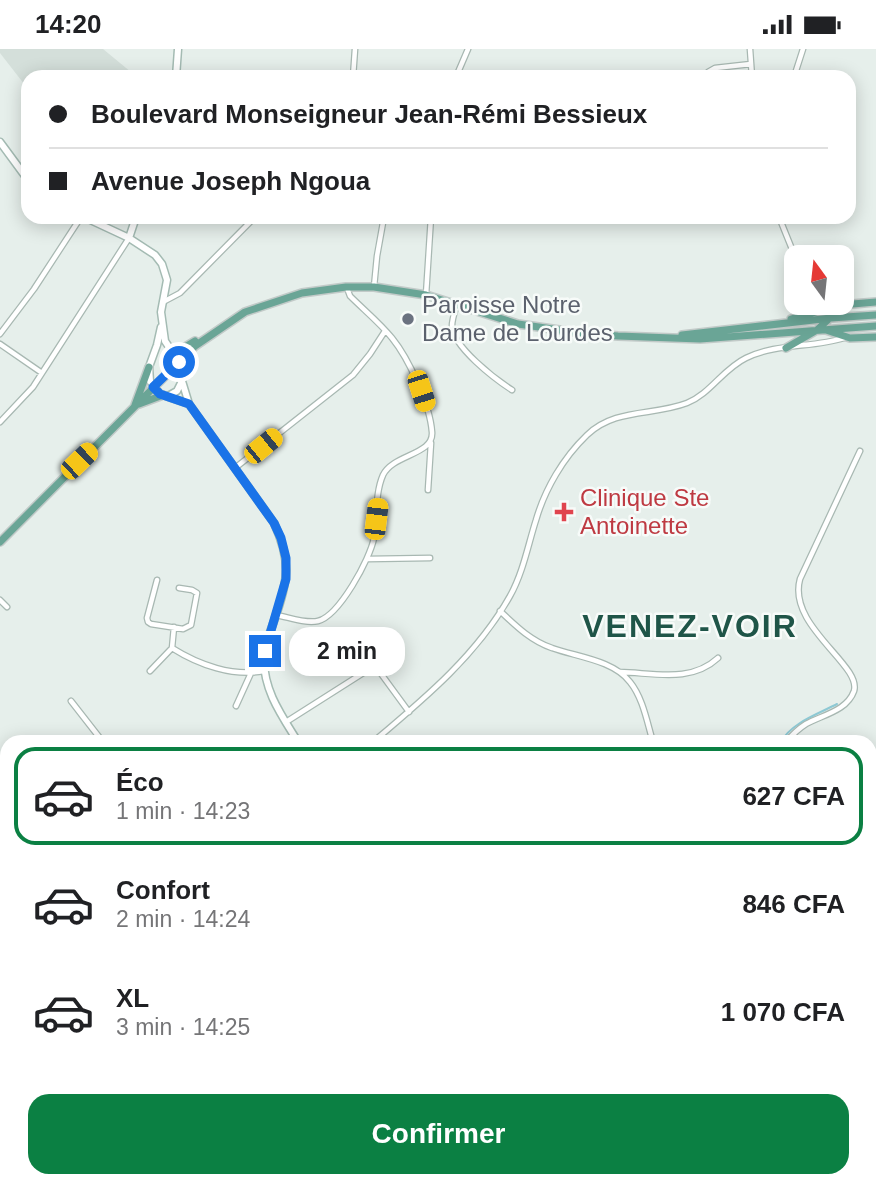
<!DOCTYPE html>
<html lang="fr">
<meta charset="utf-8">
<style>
:root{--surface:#fff;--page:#f6f6f6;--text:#202124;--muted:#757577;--line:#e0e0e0;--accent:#0b8043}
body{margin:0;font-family:Helvetica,sans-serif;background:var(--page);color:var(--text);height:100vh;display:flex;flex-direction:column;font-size:26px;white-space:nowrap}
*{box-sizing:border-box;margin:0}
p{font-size:23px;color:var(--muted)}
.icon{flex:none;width:38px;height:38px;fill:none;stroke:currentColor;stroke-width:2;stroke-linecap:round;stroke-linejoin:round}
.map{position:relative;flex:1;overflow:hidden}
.side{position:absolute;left:0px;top:686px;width:877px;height:453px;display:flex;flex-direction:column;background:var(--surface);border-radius:21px 21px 0 0;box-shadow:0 4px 18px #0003}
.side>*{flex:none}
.top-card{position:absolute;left:21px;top:21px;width:835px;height:154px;border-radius:21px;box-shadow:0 4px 18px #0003;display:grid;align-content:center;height:154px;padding:0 28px;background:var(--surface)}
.needle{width:46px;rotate:345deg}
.buttons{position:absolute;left:784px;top:196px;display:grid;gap:14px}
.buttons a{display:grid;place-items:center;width:70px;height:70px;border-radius:14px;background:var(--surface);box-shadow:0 4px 18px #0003;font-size:35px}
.end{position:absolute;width:32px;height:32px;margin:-16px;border:9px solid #1a73e8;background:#fff;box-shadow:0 0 0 4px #fff}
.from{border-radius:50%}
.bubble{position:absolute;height:49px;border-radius:21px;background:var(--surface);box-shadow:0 4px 18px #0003;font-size:23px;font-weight:700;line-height:49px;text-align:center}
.car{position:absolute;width:21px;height:42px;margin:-21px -10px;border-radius:9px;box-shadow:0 0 5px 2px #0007;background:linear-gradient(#f5c518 24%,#345 0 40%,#f5c518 0 76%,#345 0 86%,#f5c518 0)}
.top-card b{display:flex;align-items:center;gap:24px;height:66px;font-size:26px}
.top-card b+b{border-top:2px solid var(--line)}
.top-card i{width:18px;height:18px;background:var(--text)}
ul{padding:12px 0 0;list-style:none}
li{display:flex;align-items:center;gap:21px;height:98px;margin:0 14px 10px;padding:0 14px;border:4px solid transparent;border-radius:21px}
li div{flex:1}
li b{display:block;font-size:26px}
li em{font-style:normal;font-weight:700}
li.on{border-color:var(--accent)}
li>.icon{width:63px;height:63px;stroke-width:1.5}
.cta{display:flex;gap:14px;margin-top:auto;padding:14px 28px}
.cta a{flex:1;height:80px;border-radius:21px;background:var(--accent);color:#fff;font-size:28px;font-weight:700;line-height:80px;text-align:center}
.status{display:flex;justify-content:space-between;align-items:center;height:49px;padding:0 35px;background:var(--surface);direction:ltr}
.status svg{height:19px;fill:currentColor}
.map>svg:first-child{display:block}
</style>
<div class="status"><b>14:20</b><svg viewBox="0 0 49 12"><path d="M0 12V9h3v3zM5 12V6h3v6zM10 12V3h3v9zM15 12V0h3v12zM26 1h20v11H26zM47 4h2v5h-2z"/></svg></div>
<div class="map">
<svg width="876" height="1138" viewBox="0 0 876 1138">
<rect width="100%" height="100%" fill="#e6efeb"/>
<path fill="#d4dfda" d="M0,0H103L137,28H28V40L0,4Z"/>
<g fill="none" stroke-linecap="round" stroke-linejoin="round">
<path stroke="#8ec9d4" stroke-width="2" d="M781,693C791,674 818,665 837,655
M819,1132L821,1138"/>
<g stroke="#a8b8b2" stroke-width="7">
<path id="street" d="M750,0L752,28
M353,28L355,0
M456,28L468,0
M707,28L708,23L715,19L751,15
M794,28L803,0
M779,168L796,210
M374,238L377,207L384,168
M426,246L431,168
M163,253L180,244L255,168
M457,255C455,262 452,270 452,277C453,298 495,330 512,341
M802,265L808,254
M0,285L34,240L81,168
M0,295L42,324
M0,373L33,338L129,189
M235,419L353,326L370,305L385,282
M428,441L431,394
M368,510L430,509
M157,531L147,569L148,573L151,575L183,580L191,576L197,544L192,541L179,539
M0,551L7,558
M500,562C516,577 531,592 552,599C577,608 613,611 630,633C643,649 647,673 653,693
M276,566C288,568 306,575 318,572C339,567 370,510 374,489C377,470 375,444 383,426C393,405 434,406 432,383C430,356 409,310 392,289C380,274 364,261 350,247L347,239
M172,599C199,616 233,628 264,622
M172,599L174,578
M150,622L172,599
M620,623C655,624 691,634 718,609
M71,652L103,693
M236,657L251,624
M286,673L371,619L379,622L409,663
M373,693C424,650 477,606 510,547C523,524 528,496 536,471C545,440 563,409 587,386C615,359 653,367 687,354C710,345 723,320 746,309C776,294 813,299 844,289
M786,693C792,686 798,680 806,675C822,666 847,662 854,642C862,616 787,577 800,530L860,402
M0,948H7
M143,1132L145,1138
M420,1132L425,1138
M468,1132L473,1138
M586,1132L590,1138
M822,1132L824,1138
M226,1138V1132
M507,1138L515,1132
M569,1138L580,1132
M691,1138L699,1132"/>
</g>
<g stroke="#a4bbb3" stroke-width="9">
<path id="secondary" d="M176,28L178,0
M0,93L28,131
M84,168L129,189L155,206L162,215L167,231L161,263L165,292L179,313L182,332L189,355L274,474C292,513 288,533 274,572C270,584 264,596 264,609C263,641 282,667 298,693
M129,189L136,168
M161,278L157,296L149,318L150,332L160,345L189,355
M168,347L177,342L182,332
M870,795L876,788
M635,1132L638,1138
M396,1138L402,1132"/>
</g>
<g stroke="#c2cac8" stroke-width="10">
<path id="primary" d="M791,270L841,256L876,253
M826,281L850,289L876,288
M682,286L831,269L876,266
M786,299L817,281L832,267
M172,302L180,301L195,292
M181,325L190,307
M139,355L163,346
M135,356L149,318
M0,493L195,297L245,263L302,244L346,238H374L426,246L518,275L580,284L618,287L700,290L876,277"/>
</g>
<use href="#street" stroke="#fff" stroke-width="4.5"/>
<use href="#secondary" stroke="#fff" stroke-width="6"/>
<use href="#primary" stroke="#6aa596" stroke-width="7"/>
</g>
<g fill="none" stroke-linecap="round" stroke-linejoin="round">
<path stroke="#1a73e8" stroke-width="9" d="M179,313L153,338L160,345L189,355L274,474L281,489L286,509V530L265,602"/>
</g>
<circle fill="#6b7280" stroke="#f7fbf9" stroke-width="2.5" cx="408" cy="270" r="7"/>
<path fill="#e0444e" stroke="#f7fbf9" stroke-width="2.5" d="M560.5 452.5h7v7h7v7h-7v7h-7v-7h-7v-7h7z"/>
<g text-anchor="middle" stroke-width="5" stroke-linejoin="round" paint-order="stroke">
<g font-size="24" fill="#5b616d" stroke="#f7fbf9" text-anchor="start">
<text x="422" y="264">Paroisse Notre<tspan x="422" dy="28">Dame de Lourdes</tspan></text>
</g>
<g font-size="24" fill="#be3a42" stroke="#f7fbf9" text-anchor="start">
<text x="580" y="457">Clinique Ste<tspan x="580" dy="28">Antoinette</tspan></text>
</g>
<g font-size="32" font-weight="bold" letter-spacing="2" fill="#1f5548" stroke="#f7fbf9">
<text x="690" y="588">VENEZ-VOIR</text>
</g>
</g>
</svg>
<div class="buttons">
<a><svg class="needle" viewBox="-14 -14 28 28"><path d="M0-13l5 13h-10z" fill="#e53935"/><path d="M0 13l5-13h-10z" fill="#757577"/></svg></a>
</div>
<i class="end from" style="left:179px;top:313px"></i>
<i class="end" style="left:265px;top:602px"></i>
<div class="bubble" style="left:289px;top:578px;width:116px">2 min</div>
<i class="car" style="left:421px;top:342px;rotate:162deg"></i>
<i class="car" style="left:263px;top:397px;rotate:51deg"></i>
<i class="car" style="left:79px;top:412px;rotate:46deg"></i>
<i class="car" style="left:376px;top:470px;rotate:7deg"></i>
<div class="top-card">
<b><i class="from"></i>Boulevard Monseigneur Jean-Rémi Bessieux</b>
<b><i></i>Avenue Joseph Ngoua</b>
</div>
<section class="side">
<ul>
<li class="on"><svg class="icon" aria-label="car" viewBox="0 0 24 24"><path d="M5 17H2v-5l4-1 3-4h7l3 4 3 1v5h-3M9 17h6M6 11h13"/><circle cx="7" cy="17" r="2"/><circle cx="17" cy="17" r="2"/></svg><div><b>Éco</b><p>1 min · 14:23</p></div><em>627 CFA</em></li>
<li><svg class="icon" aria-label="car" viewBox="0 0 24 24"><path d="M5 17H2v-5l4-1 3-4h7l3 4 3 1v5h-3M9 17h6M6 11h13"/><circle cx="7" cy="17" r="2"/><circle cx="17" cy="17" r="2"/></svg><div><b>Confort</b><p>2 min · 14:24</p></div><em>846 CFA</em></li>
<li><svg class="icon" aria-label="car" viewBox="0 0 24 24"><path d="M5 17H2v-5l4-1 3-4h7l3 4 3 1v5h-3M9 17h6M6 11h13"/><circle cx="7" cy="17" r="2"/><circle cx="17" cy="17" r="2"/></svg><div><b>XL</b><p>3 min · 14:25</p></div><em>1 070 CFA</em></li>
</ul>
<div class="cta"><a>Confirmer</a></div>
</section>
</div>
